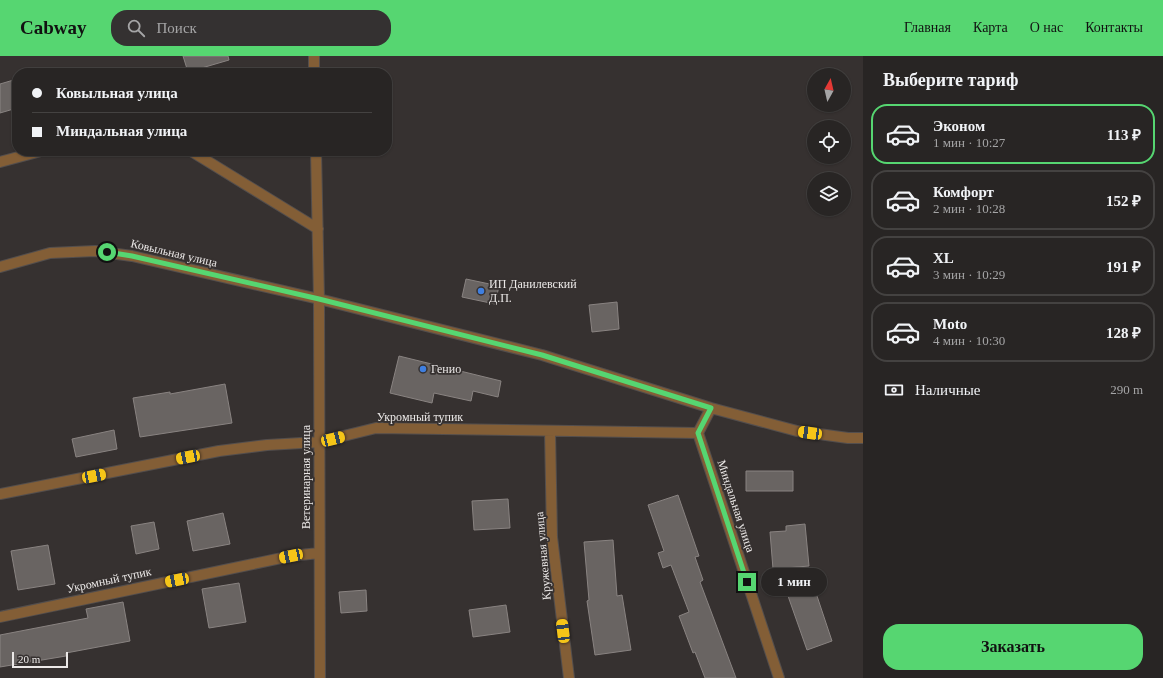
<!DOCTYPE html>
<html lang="ru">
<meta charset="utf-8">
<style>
:root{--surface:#282524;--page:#343131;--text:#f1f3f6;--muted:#a5a5a6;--line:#444241;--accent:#56d671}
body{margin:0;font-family:Georgia,serif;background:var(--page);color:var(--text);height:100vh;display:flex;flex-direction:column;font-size:15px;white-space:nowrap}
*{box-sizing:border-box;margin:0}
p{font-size:13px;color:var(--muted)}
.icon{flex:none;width:22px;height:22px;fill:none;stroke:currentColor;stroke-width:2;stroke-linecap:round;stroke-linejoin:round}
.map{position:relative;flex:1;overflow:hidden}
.sheet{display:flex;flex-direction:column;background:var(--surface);width:300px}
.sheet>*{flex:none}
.top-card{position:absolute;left:12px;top:12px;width:380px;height:88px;border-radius:16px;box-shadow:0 1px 3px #0004,0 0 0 1px var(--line);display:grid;align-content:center;height:88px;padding:0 20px;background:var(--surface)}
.needle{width:26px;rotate:8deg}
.buttons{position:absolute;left:807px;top:12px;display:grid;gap:8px}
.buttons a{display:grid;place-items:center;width:44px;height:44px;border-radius:50%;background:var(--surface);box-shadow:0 1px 3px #0004,0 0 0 1px var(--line);font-size:20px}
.scale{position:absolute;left:12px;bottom:10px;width:56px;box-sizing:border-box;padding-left:4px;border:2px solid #ebe8e7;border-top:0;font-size:11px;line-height:14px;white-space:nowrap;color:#ebe8e7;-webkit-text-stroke:3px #363130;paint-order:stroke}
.end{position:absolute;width:18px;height:18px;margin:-9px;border:5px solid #56d671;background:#111;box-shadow:0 0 0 2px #111}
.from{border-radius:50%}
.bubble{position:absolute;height:28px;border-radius:14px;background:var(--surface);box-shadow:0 1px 3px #0004,0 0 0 1px var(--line);font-size:13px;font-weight:700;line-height:28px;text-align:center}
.car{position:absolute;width:12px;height:24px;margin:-12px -6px;border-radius:5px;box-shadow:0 0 3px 1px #0007;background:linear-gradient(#f5c518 24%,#345 0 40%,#f5c518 0 76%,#345 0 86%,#f5c518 0)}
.top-card b{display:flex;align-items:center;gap:14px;height:38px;font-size:15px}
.top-card b+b{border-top:1px solid var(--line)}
.top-card i{width:10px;height:10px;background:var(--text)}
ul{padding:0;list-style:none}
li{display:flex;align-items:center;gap:12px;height:60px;margin:0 8px 6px;padding:0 12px;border:2px solid var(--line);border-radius:16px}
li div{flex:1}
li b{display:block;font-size:15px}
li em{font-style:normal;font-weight:700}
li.selected{border-color:var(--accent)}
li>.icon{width:36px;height:36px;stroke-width:1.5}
h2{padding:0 20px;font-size:18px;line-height:48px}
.pay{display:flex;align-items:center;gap:10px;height:44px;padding:0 20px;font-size:15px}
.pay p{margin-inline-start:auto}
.action{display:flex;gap:8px;margin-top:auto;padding:8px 20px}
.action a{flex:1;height:46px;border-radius:16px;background:var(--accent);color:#111;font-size:16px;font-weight:700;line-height:46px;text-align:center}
header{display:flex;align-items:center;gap:24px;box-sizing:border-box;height:56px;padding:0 20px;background:var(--accent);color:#111}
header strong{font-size:19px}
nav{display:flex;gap:22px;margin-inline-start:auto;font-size:14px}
.search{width:280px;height:36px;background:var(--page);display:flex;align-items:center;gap:10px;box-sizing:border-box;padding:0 14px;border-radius:16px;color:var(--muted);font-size:15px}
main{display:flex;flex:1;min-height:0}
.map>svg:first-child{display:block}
</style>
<header>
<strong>Cabway</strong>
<div class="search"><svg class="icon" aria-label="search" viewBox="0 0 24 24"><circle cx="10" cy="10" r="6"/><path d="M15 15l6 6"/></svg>Поиск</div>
<nav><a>Главная</a><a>Карта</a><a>О нас</a><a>Контакты</a></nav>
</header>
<main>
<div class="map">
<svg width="863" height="622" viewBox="0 0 863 622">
<rect width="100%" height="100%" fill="#363130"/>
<path fill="#696462" stroke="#898381" d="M183,0H228L229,4L188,16Z
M17,23V52L0,57V28Z
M466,223L499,230L495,248L462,241Z
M617,246L619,273L592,276L589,249Z
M399,300L501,325L498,341L473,335L471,345L434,337L432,347L390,337Z
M225,328L232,367L140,381L133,342L170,336V338Z
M114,374L117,393L76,401L72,383Z
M746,415H793V435H746Z
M678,439L699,500L695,501L703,524L700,526L736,622H705L695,596L693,597L679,560L689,556L671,509L663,512L658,497L664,495L648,449Z
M508,443L510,472L474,474L472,445Z
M223,457L230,488L193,495L187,465Z
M154,466L159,493L136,498L131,470Z
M805,468L809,510L773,513L770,476L786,475V470Z
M613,484L617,540L622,539L631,594L595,599L587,545L589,544L584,486Z
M48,489L55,528L18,534L11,495Z
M239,527L246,566L209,572L202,533Z
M814,531L832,585L807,594L788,540Z
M366,534L367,555L341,557L339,536Z
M123,546L130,585L66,597V600L0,611V579L88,562L86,553Z
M506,549L510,576L473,581L469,554Z"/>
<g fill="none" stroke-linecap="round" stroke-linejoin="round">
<g stroke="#534e4d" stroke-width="12">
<path id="minor" d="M314,0V17
M191,95L318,173
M316,95L319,243L320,622
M0,106L41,95
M0,211L50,197L95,195L132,200L319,243L542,299L711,352L797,375L848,382H863
M550,375L552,481L569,622
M698,377L779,622
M0,438L219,395L267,389L319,386L376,372L698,377L711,352
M0,561L291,500L319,497"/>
</g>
<use href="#minor" stroke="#835e36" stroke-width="10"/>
</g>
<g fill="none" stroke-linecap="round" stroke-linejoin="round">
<path stroke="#56d671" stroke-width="5" d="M107,196L132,200L319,243L542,299L711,352L698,377L747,526"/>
</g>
<g fill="#3f7fe0" stroke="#363130" stroke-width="1.5">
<circle cx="481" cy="235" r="4"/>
<circle cx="423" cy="313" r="4"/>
</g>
<g text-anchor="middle" stroke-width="3.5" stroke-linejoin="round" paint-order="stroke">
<g font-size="12" fill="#ebe8e7" stroke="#363130">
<text transform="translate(174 197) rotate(13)" y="4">Ковыльная улица</text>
<text x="420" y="365">Укромный тупик</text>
<text transform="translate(306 421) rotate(-90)" y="4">Ветеринарная улица</text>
<text transform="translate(736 450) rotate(72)" y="4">Миндальная улица</text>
<text transform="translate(543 500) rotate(-95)" y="4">Кружевная улица</text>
<text transform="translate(109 524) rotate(-12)" y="4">Укромный тупик</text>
</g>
<g font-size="12" fill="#ebe8e7" stroke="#363130" text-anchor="start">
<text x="489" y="232">ИП Данилевский<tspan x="489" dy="14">Д.П.</tspan></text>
<text x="431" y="317">Генио</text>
</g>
</g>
</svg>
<div class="buttons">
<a><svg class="needle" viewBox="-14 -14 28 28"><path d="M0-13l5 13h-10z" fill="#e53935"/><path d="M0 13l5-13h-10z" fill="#a5a5a6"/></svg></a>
<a><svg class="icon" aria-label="locate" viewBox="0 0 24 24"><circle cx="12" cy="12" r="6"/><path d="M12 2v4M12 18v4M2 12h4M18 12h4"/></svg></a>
<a><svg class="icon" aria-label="layers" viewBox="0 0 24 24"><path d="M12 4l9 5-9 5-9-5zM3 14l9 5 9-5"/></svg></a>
</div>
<div class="scale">20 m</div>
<i class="end from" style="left:107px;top:196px"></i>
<i class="end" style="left:747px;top:526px"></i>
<div class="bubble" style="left:761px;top:512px;width:66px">1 мин</div>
<i class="car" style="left:810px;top:377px;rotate:278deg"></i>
<i class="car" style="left:333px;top:383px;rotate:76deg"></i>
<i class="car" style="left:188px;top:401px;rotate:259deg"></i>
<i class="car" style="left:94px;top:420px;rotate:79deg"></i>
<i class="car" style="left:291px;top:500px;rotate:258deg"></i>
<i class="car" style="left:177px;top:524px;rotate:259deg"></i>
<i class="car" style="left:563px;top:575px;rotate:353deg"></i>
<div class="top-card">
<b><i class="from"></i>Ковыльная улица</b>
<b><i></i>Миндальная улица</b>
</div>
</div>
<section class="sheet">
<h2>Выберите тариф</h2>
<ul>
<li class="selected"><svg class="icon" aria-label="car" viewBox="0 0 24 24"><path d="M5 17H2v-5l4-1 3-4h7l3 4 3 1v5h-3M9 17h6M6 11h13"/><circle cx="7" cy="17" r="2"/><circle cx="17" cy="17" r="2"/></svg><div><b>Эконом</b><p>1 мин · 10:27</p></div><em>113 ₽</em></li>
<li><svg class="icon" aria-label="car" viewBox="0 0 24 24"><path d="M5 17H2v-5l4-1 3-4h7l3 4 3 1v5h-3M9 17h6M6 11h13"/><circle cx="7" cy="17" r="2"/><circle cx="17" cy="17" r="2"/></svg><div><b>Комфорт</b><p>2 мин · 10:28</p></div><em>152 ₽</em></li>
<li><svg class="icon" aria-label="car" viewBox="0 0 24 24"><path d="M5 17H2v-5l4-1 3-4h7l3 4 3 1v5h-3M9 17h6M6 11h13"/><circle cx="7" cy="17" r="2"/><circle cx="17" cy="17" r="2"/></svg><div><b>XL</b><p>3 мин · 10:29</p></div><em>191 ₽</em></li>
<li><svg class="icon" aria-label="car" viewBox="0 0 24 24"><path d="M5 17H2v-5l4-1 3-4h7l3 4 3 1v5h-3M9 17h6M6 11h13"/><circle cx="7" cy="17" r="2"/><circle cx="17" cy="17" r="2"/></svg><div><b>Moto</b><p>4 мин · 10:30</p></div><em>128 ₽</em></li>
</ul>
<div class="pay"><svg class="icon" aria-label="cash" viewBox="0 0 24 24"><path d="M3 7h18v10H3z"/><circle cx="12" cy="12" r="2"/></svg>Наличные<p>290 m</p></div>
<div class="action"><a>Заказать</a></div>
</section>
</main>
